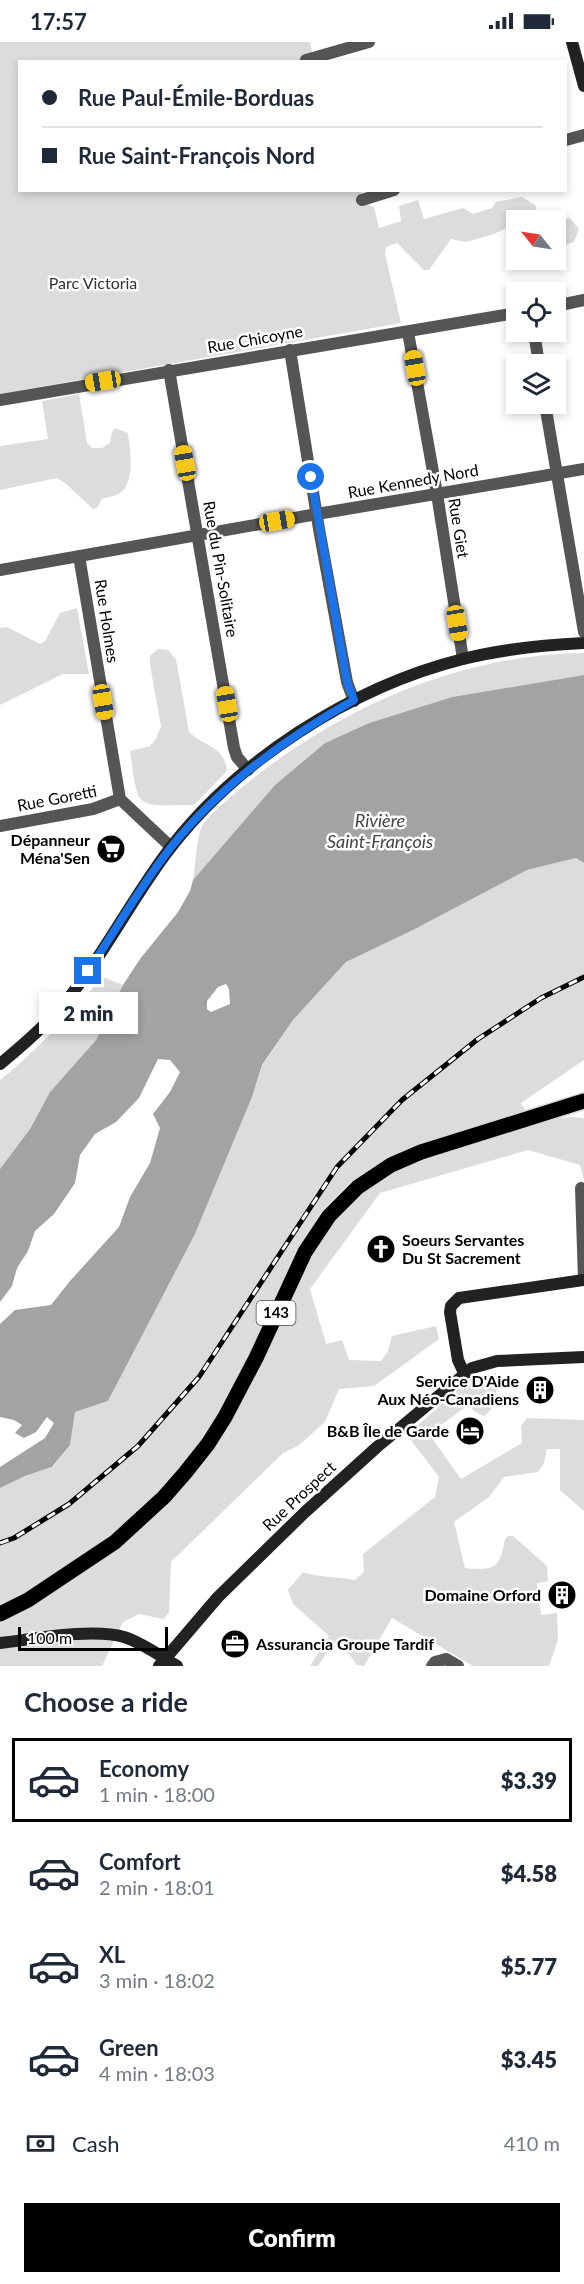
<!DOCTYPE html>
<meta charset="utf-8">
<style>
:root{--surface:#fff;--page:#f6f6f7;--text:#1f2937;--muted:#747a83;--line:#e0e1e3;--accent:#000}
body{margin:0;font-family:Lato,sans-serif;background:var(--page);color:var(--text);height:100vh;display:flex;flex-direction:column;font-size:22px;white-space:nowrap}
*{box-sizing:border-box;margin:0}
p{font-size:20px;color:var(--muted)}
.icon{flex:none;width:33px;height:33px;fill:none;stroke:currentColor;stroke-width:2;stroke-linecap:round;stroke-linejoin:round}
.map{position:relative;height:1624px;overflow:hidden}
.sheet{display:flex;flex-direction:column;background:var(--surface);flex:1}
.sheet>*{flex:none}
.top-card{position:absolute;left:18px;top:18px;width:549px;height:132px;border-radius:0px;box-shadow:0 3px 9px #0003;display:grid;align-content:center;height:132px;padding:0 24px;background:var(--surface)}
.needle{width:39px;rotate:300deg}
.controls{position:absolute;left:506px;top:168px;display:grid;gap:12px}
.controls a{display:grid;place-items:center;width:60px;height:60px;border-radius:0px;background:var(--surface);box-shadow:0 3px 9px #0003;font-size:30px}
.scale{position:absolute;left:18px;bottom:15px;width:150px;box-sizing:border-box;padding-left:6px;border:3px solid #000;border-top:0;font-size:16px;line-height:21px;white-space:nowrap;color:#000;-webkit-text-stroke:4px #fff;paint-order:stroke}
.end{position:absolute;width:27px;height:27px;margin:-14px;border:8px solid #1a73e8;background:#fff;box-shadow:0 0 0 3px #fff}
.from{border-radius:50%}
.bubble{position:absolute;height:42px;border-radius:0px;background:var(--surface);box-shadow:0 3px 9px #0003;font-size:20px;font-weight:800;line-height:42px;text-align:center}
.car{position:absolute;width:18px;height:36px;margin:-18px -9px;border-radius:8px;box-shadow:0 0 4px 2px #0007;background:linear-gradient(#f5c518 24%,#345 0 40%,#f5c518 0 76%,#345 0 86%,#f5c518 0)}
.top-card b{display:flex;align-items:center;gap:21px;height:57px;font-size:22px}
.top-card b+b{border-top:2px solid var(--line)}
.top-card i{width:15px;height:15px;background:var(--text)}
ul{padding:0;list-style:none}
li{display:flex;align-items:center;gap:18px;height:84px;margin:0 12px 9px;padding:0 12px;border:3px solid transparent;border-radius:0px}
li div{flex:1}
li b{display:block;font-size:22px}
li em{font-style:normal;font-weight:800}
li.active{border-color:var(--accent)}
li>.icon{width:54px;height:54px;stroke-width:1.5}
h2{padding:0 24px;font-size:27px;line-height:72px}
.pay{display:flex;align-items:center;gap:15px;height:66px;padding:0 24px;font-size:22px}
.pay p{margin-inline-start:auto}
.button{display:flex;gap:12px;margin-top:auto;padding:12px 24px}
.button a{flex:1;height:69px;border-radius:0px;background:var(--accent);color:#fff;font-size:24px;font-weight:800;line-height:69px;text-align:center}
.status{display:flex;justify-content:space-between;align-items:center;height:42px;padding:0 30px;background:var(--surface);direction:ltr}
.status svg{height:16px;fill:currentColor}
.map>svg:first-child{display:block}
</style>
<div class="status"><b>17:57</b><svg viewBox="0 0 49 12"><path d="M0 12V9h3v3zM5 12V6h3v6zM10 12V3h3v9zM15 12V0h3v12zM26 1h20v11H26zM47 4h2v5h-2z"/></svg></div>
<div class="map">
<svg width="584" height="1624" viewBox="0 0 584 1624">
<rect width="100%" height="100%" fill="#fff"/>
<path fill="#dcdcdc" d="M0,0H310L314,19L20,20V148L362,149L359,155L367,162L374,165L379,186L401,179L399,164L418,158L424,177L463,166L473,172L492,166L496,160L522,155L535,163L540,178H516V194L507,186L494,192L466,200L451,197L429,228H424L397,201L386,205L385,212L401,281L0,352Z
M570,176L579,187L574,200L555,207V180Z
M79,352L87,401L92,406H102L110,401L112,390L115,386L128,391C130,408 136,439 120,451C116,454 107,455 102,457L97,466L93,467L65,441L57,436L0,448V404L48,397L42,359Z
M77,566L89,632H63L0,663V586L7,585L40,602L45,599L60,571Z
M158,607L168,608L176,617L189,690C206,706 224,703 227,729L194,763C133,763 139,770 130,709L150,704L156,697L161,684L150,623V614Z
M584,611V633L452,655L369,681L325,701L275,743L193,838C195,826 197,794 202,784C209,771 244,744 256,734C349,662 465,612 584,611Z
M576,816L584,821V1018L521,1061L531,1079L571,1075L584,1076V1138L580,1123L528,1108L380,1151L310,1247L326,1302L342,1298L349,1318L381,1319L388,1309L392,1294L436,1284L439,1297L374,1344L339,1347L325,1380L298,1404L283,1411L171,1520L169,1571L163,1577L139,1572L123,1580L102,1624H0V1446L25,1434L53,1425L70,1403L75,1370L108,1359L195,1192L252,1055L262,1024L293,978L346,920L413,888L527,828Z
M103,935L123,943L96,998L50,1050L30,1087L0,1127V1038C38,1008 70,971 103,935Z
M496,1331C496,1346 499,1365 484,1374L475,1370L468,1363L429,1392L461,1437L522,1401L521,1384L527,1376L584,1378V1469L560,1448V1407H547L544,1421L538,1430L504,1435L489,1455L454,1480L465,1526C495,1529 500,1526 505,1497L508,1494H513L547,1524L548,1539L537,1541L541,1573L557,1571L558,1598L549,1624H473L392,1576L364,1624L357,1623L349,1612L337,1604L330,1606L318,1624H310L329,1594L293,1562L288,1548L303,1530C315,1535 339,1535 355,1538L364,1530L363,1512L435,1455L439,1435L407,1393L473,1334Z"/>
<path fill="#a3a3a3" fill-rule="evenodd" d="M584,633V821L576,816L527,828L413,888L346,920L293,978L262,1023L252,1055L195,1192L108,1359L75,1370L70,1403L52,1425L25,1434L0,1446V1425L45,1396L54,1381L47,1375L36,1390L24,1396L15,1391L22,1383L14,1378L0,1375V1282L15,1268L51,1263L70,1239L119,1185L130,1155L150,1121L160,1086L153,1072L170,1050L180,1030L170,1018L158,1017L139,1056L116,1080L95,1092L80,1113L75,1141L54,1172L35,1189L28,1209L17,1226L12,1244L0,1260V1127L30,1087L50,1050L96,998L123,943L140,917L178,870L190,849L193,838L275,743L325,701L369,681L452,655ZM226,942L229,947L230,962L211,970L207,967V959L218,945Z"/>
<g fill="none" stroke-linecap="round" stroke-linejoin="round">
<g stroke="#dbdbdb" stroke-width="18">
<path id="primary" d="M0,1572L28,1558L115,1500L164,1455L185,1431L208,1402L225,1375L256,1316L305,1210L329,1174L358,1145L391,1123L421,1110L584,1059"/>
</g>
<path stroke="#555" stroke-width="12" d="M306,18L369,0
M566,98L584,93
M362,158L394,148
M555,264L584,258
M408,290L437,452L463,617
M534,290L539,322
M290,308L319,487L347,640L354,659
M169,328L234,706L237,715L248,728
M0,358L516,271
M545,362L584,590
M79,514L120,757L171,805
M0,528L317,472L584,427
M0,784L93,767L120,757
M581,1146L584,1238
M432,1624L435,1620L446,1617L458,1624"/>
<path stroke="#222" stroke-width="12" d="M572,0L584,44
M0,1022C22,1004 44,985 63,963C101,917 129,862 165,813C234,720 351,645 463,617C502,607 543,603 584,601
M464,1331L458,1318L450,1270L451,1264L459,1256L584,1238
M0,1601C35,1597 92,1586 124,1595C143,1601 160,1614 177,1624
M159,1624L218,1555L304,1471L377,1405L472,1326L497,1319L584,1315"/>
<use href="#primary" stroke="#000" stroke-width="15"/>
<g stroke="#000" stroke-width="5">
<path id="rail" d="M0,1501L14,1496L69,1462L138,1404L199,1335L337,1125L402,1058L478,997L541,956L584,935"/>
</g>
<use href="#rail" stroke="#fff" stroke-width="3" stroke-dasharray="9" stroke-linecap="butt"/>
</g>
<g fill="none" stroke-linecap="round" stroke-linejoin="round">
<path stroke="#1a73e8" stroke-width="8" d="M88,929C116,888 141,843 172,804C221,743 286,696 354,658L347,640L311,435"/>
</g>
<defs>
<g id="supermarket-disc" transform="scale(1.5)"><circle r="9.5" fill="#000" stroke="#fff"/><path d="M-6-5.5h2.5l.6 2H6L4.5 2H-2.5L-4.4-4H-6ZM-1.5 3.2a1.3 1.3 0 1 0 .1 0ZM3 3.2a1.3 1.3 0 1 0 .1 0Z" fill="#fff"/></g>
<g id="church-disc" transform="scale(1.5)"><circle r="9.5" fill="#000" stroke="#fff"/><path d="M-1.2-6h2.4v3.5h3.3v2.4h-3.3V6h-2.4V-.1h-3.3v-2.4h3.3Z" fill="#fff"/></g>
<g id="building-disc" transform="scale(1.5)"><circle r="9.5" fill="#000" stroke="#fff"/><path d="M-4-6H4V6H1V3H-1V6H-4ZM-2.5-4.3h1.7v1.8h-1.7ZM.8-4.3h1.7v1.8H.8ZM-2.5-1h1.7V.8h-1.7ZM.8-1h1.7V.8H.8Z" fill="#fff"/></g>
<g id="hotel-disc" transform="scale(1.5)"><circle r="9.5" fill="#000" stroke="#fff"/><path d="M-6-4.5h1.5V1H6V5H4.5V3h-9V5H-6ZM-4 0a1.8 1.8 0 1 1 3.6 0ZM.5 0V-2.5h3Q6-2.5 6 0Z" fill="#fff"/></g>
<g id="office-disc" transform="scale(1.5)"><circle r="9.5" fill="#000" stroke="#fff"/><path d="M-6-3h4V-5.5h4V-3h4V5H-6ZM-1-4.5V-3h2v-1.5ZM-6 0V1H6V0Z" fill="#fff"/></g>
</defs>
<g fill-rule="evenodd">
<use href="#supermarket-disc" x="111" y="807"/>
<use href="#church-disc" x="381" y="1207"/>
<use href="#building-disc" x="540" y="1348"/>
<use href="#hotel-disc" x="470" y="1389"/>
<use href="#building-disc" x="562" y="1553"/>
<use href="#office-disc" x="235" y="1602"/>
</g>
<g text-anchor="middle" stroke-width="5" stroke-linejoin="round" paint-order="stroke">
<rect fill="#fff" stroke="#4c4c4c" stroke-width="1.5" x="256.5" y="1259" width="39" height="24" rx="4.5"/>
<g font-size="15" font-weight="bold" fill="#000">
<text x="276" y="1276">143</text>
</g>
<g font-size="16" fill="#333" stroke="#fff">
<text x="93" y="247">Parc Victoria</text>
</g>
<g font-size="16" fill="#000" stroke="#fff">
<text transform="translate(255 297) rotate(-10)" y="6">Rue Chicoyne</text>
<text transform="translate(413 439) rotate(-10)" y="6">Rue Kennedy Nord</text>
<text transform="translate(459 486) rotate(81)" y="6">Rue Giet</text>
<text transform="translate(221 527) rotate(80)" y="6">Rue du Pin-Solitaire</text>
<text transform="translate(107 579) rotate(81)" y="6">Rue Holmes</text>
<text transform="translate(57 756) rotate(-11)" y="6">Rue Goretti</text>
<text transform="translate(299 1454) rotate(-43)" y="6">Rue Prospect</text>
</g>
<g font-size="16" font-weight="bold" fill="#000" stroke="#fff" text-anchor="end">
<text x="90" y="804">Dépanneur<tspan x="90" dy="18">Ména'Sen</tspan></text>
<text x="402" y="1204" text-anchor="start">Soeurs Servantes<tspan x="402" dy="18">Du St Sacrement</tspan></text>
<text x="519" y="1345">Service D'Aide<tspan x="519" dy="18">Aux Néo-Canadiens</tspan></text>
<text x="449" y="1395">B&amp;B Île de Garde</text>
<text x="541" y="1559">Domaine Orford</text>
<text x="256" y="1608" text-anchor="start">Assurancia Groupe Tardif</text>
</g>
<g font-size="18" font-style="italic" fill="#444" stroke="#fff">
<text x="380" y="785">Rivière<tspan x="380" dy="21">Saint-François</tspan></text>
</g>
</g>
</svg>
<div class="controls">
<a><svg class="needle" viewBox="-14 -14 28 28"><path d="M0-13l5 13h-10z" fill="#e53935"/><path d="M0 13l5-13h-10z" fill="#747a83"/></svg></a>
<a><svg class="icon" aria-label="locate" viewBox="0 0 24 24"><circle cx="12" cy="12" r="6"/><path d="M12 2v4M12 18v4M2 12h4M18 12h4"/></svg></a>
<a><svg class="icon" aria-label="layers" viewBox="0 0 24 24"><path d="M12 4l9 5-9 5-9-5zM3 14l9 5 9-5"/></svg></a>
</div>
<div class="scale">100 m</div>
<i class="end from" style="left:311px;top:435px"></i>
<i class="end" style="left:88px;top:929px"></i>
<div class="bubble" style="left:39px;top:950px;width:99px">2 min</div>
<i class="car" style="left:415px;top:326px;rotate:350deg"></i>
<i class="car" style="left:103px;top:339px;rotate:261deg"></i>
<i class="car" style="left:185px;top:421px;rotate:350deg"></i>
<i class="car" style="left:277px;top:479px;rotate:80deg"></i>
<i class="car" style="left:457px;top:581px;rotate:171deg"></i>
<i class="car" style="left:103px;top:660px;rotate:171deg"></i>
<i class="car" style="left:227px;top:662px;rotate:350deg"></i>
<div class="top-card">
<b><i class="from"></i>Rue Paul-Émile-Borduas</b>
<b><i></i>Rue Saint-François Nord</b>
</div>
</div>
<section class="sheet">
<h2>Choose a ride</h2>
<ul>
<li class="active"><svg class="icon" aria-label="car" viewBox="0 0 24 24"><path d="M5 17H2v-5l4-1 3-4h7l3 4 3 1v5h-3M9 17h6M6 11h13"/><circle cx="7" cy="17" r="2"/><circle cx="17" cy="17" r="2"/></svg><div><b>Economy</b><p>1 min · 18:00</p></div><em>$3.39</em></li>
<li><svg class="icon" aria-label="car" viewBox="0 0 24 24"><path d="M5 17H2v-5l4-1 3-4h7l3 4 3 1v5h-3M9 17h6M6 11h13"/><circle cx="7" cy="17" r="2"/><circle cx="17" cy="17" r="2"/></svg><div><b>Comfort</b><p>2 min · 18:01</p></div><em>$4.58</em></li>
<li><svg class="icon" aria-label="car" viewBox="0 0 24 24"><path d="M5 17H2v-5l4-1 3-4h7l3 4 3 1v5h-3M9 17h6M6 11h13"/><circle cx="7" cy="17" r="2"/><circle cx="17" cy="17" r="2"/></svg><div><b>XL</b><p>3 min · 18:02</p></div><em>$5.77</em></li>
<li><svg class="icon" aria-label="car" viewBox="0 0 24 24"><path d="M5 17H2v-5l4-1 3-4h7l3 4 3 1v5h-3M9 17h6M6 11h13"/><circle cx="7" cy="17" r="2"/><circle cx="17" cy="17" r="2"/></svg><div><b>Green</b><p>4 min · 18:03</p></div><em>$3.45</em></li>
</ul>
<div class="pay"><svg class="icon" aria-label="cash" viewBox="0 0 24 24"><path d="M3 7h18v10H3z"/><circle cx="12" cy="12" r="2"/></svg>Cash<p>410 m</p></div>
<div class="button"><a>Confirm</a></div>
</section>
